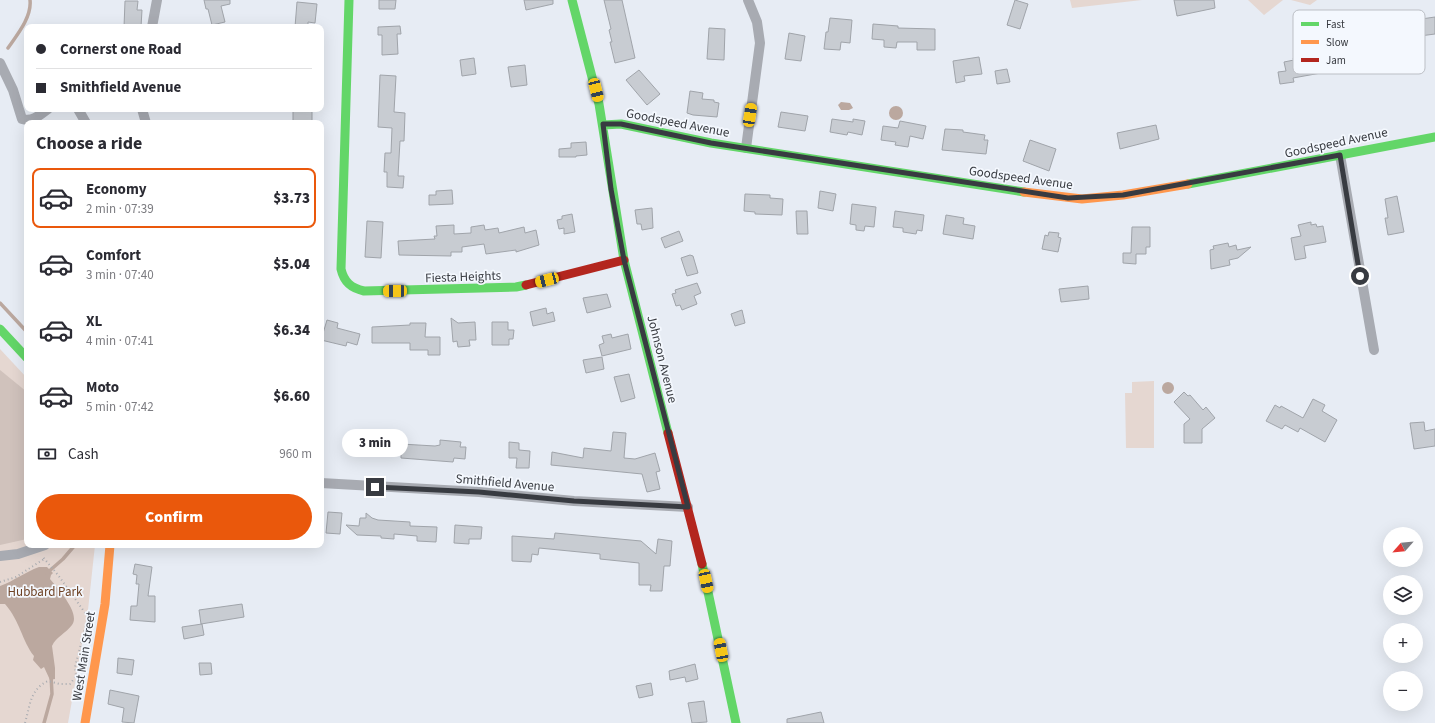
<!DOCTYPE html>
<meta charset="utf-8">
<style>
:root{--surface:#fff;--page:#f2f2f3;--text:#2b2b33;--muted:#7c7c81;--line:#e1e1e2;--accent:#ea580c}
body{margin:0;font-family:"Source Sans 3",sans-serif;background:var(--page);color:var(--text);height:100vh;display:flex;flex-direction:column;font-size:15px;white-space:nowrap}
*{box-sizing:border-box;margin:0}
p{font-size:13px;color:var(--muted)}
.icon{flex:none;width:22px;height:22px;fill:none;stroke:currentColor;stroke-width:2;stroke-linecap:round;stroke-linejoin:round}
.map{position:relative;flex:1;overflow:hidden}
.side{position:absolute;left:24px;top:120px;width:300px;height:428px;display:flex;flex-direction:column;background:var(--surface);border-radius:8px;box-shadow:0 4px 16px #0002}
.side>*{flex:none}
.banner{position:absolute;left:24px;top:24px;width:300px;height:88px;border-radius:8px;box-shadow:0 4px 16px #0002;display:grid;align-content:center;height:88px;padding:0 12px;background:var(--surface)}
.needle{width:26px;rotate:243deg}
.tools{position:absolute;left:1383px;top:527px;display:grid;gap:8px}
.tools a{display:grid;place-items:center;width:40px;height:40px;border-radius:50%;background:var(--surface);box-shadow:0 4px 16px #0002;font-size:20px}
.end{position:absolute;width:18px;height:18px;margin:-9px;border:5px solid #383b41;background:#fff;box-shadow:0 0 0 2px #fff}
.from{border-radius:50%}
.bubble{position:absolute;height:28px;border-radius:14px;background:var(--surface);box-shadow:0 4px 16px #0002;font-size:13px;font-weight:800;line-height:28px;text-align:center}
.car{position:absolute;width:12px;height:24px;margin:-12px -6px;border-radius:5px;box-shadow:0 0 3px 1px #0007;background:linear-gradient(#f5c518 24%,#345 0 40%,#f5c518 0 76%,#345 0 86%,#f5c518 0)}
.banner b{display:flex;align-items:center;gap:14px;height:38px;font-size:15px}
.banner b+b{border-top:1px solid var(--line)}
.banner i{width:10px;height:10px;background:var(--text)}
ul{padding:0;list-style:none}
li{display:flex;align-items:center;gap:12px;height:60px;margin:0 8px 6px;padding:0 4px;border:2px solid transparent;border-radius:8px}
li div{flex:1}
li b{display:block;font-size:15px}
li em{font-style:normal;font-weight:800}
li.on{border-color:var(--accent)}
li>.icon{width:36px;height:36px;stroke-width:1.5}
h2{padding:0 12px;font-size:18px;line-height:48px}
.pay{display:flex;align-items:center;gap:10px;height:44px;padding:0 12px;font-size:15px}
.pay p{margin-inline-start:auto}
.primary-button{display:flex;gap:8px;margin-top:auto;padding:8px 12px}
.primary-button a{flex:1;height:46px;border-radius:24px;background:var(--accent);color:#fff;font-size:16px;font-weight:800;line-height:46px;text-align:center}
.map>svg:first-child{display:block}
</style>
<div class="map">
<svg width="1435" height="723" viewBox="0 0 1435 723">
<rect width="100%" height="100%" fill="#e7ecf4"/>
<path fill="#e5d7d1" d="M1070,0H1142L1072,8Z
M1248,0H1283L1264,15Z
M1291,0H1317L1310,5Z
M0,349L27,378V545H95L88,610L68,723H0Z
M1154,381V448H1126L1125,393H1132V382Z"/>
<path fill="#d0c2bc" d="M0,370L27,392V539L0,545Z"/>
<path fill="#bba89f" d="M841,102L850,103L853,108L849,110H841L838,105Z
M889 113a7 7 0 1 1 14 0a7 7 0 1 1-14 0Z
M1162 388a6 6 0 1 1 12 0a6 6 0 1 1-12 0Z
M39,567H47L53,573L51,575L50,579C57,588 81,613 72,625C66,633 56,637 52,646L55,668V679L50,680L44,667L41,669L33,660L34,656C22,641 20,621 5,604H0V586C14,581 25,572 39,567Z"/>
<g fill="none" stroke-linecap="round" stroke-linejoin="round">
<path stroke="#bba89f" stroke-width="3.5" d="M8,48C17,35 32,17 30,0
M0,303L27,332
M47,573L63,559L75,545
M44,723L52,694L51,675"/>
</g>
<path fill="#c8ccd2" stroke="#a0a4aa" d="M204,0H230V4L221,6L225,22L212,25L208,9H206Z
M379,0H396L395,9H379Z
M524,0H553V4L526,10Z
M604,0H622L635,58L615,63L610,42H612L609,30L611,29Z
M1015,0L1028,4L1020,29L1007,25Z
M1174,0H1214L1215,8L1177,16Z
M125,1H138L137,10H142L141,27H124Z
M297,2L317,4L315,23L308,22V27H295Z
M1435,17V34L1412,37V35L1404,36L1403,34L1381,37L1380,25Z
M830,18L852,20L850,43L841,42L840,50L824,49L826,32H828Z
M873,24L898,26V28L935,29V50H917V42H897L896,48L884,47V40L872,39Z
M400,26L401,34H397L398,54L382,55V35H378V27Z
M709,28L725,29L724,60L707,59Z
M789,33L805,36L801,61L785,59Z
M1329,51L1332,71L1293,78L1294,82L1280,84L1278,72L1286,71L1284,62L1294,60L1293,58Z
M979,57L982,74L964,76L965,81L956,83L953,61Z
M474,58L476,74L462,76L460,60Z
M525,65L527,85L511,87L508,67Z
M1007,69L1010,82L997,84L995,71Z
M639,70L660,94L647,105L626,80Z
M380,75L396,76L394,112L405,113L404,141H400L398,176H404L403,188L387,187V172H384L385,153H391L392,128L378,127Z
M690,91L703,93L702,99L714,100V102L719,103L717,117L693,115L687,113Z
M293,109H312V123H293Z
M781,112L808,116L805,131L778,127Z
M832,119L853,122V119L865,121L862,135L848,132L847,135L830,132Z
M900,121L926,126L923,139L910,136L908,147L895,145L896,142L881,140L883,126L898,128Z
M1156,125L1159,139L1120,149L1117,133Z
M945,129L963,130V132L985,135L984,140H988L986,154L942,150Z
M1030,140L1056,149L1049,171L1023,161Z
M586,142L587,155L576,156V157H559V149L571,148V143Z
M452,190L453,204L429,205V195H436V191Z
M820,191L836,194L833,211L818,208Z
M745,194L770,195V198L783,199L782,215L755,214V212L744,211Z
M1397,196L1404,232L1388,235L1385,218H1388L1385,199Z
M852,204L876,207L874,227L865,226L864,231L856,230V225L850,224Z
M652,208L653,228L642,230L641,224H637L635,210Z
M796,211H807L808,234H797Z
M895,211L924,215L922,231L917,230L916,234L903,232V228L893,227Z
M572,214L575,232L564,234V228L559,229L557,220L562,219V216Z
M946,215L964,218L963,224L975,226L973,239L943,234Z
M367,221L383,222L381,258L365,257Z
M1311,222V225L1316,224L1317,227L1323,226L1326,242L1304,246L1306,258L1295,260L1291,238L1301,236L1298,225Z
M454,225V234L471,233V227L484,225L485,230L498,228L499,233L524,227L525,233L536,230L539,245L516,252V250L486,254L484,244L462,247V252H451V256L399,255L398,241L435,239L434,236H437L436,226Z
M1132,227H1150V247H1146V254H1136V264L1123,263V253H1131Z
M679,231L683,241L665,248L661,238Z
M1049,232L1059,233L1058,237L1061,238L1058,252L1042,249L1045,235L1048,236Z
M1228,243L1229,247L1236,245L1237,250L1251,247L1238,258L1229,260L1230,265L1211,269L1210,250L1214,249L1213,246Z
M690,255L693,256L698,273L687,276L681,258Z
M697,283L701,293L694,296L697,304L682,310L680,305L676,306L672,294L676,293L675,290Z
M1088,286L1089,299L1061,302L1059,289Z
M607,294L611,307L587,313L583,298Z
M546,308L547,314L553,312L555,321L533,326L530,312Z
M742,310L745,323L735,326L731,314Z
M451,318L458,323L475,322L476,340H469L470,346L458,347L457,341L453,342Z
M327,320L338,323L337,328L360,334L357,345L347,342L346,346L321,340Z
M492,322H508V330H514L513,339H509V345H492Z
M410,323H426L425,337H440V355H428V350H410V343H372V327L410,325Z
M611,334L612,338L628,334L631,349L602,356L599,345L604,343L602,336Z
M602,357L604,369L586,373L583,360Z
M629,374L635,398L621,402L614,377Z
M1184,392L1188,396L1190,395L1203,410L1206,407L1215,418L1202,429V443H1184V424L1190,419L1174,402Z
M1313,399L1325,405L1322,411L1337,420L1325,442L1300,428L1298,432L1285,425L1282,429L1266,421L1275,405L1280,408L1281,406L1303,418Z
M1424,422L1425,431L1435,429V446L1414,449L1410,423Z
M613,432L626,433L624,458L635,459L655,453L660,471L656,472L660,489L647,492L642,474L551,465L552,452L583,458L584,448L611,451Z
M372,437H383V456L372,455Z
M440,440L461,442L460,447H466L465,459L454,458L453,462L401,458V444L435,446L440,445Z
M509,442L519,443V450L530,451L529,468H516L517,458H509Z
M328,512L342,513L340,534L326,533Z
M366,513L372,518L378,520L410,522V526L437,527L436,542L417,541V536L394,534V539L381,538V536L357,535L346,525L359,526L360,518H366Z
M455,525L482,527L481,539H469V544L454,543Z
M555,533L641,541L656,554L658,539L672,541L670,566H664L662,591H650L651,585H639V563L600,559V554L539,548L538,555L532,554L531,562L512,561V536L554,539Z
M135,564L152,567L148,596H155V622L130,620L131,606H137L139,584H136L137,575L133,574Z
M242,604L244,617L201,624L199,610Z
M202,624L204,635L184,639L182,627Z
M118,658L134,660L132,675L117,673Z
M199,663H211L212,674L200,675Z
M695,664L698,679L686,682L685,677L670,680L669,671Z
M651,683L653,695L639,698L636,686Z
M110,690L139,696L134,723L122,722L124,708L108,704Z
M704,701L707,722L692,723L688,703Z
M821,712L824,723H787V719Z"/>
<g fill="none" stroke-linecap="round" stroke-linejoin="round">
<path stroke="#a8abb0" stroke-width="2" stroke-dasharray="1 3" stroke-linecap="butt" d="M0,582L16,577L44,559
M25,723C30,706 30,689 48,681L60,684H70L76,676L75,667L88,617L58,575L42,556"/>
<path stroke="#a8abb2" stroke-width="10" d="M152,27L157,0
M0,63L13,90L22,119C33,122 40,115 48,109
M78,109L86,123
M142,109L146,123
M746,148L760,43L757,22L748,0
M1340,155L1374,350
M321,483L479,492L574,501L688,507
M0,556L18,554L45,545"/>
<path stroke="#63d668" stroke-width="9" d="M349,0L341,269C344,282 351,288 364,291L516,287L526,285
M572,0L599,104L624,260L668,433
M603,125L621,124L711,143L1024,192
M1188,184L1435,137
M0,329L27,358
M702,564L736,723"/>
<path stroke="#ff974d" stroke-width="9" d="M1024,192L1082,199L1123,195L1188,184
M85,723L105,604L110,545"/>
<path stroke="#b3261e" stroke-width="9" d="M526,285L624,260
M668,433L702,564"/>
</g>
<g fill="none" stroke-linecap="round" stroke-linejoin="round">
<path stroke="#383b41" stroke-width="5" d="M375,487L479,492L574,501L688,507L624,260L611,189L603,124H621L711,143L1068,198L1123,195L1340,155L1360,276"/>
</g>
<g text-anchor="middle" stroke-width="3.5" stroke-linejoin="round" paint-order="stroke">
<g font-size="13" fill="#383b41" stroke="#f4f8fe">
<text transform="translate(678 122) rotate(11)" y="5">Goodspeed Avenue</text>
<text transform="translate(1336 142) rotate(-12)" y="5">Goodspeed Avenue</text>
<text transform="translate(1021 177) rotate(8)" y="5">Goodspeed Avenue</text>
<text transform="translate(463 276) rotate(-2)" y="5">Fiesta Heights</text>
<text transform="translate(663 359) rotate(76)" y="5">Johnson Avenue</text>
<text transform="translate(505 482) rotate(5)" y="5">Smithfield Avenue</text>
<text transform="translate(83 656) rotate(-81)" y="5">West Main Street</text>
</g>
<g font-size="13" fill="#6e4225" stroke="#f4f8fe">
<text x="45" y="596">Hubbard Park</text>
</g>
</g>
<rect x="1293" y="10" width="132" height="64" rx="6" fill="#f4f8fe" stroke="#bcbfc5" stroke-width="1"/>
<rect x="1301" y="22" width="18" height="4" fill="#63d668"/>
<rect x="1301" y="40" width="18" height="4" fill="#ff974d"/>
<rect x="1301" y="58" width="18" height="4" fill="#b3261e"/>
<g font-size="11" fill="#383b41">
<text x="1326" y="28">Fast</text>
<text x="1326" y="46">Slow</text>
<text x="1326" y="64">Jam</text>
</g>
</svg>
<div class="tools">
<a><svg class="needle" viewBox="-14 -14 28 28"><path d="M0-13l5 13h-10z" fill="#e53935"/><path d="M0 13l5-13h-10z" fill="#7c7c81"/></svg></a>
<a><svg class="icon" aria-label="layers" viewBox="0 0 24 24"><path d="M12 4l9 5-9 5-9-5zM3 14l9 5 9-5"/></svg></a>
<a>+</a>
<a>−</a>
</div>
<i class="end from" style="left:1360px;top:276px"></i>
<i class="end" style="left:375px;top:487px"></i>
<div class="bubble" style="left:342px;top:429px;width:66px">3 min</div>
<i class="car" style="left:596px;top:90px;rotate:166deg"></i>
<i class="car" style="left:750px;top:115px;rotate:9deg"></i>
<i class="car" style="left:547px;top:280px;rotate:255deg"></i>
<i class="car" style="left:395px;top:291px;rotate:269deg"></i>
<i class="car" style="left:706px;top:581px;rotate:168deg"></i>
<i class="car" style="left:721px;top:650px;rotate:349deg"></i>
<div class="banner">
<b><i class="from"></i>Cornerst one Road</b>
<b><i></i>Smithfield Avenue</b>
</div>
<section class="side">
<h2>Choose a ride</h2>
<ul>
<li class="on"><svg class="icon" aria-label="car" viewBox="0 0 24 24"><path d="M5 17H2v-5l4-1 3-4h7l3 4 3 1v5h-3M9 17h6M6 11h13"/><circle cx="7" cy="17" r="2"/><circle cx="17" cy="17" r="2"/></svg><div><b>Economy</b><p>2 min · 07:39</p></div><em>$3.73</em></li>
<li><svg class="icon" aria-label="car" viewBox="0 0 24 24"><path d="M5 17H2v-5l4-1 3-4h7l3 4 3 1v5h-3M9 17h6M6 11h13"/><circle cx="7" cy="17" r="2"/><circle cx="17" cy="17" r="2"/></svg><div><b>Comfort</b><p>3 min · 07:40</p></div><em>$5.04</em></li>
<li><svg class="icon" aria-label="car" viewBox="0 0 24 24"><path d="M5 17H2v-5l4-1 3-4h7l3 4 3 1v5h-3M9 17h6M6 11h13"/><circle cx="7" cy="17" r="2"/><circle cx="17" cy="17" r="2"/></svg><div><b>XL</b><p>4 min · 07:41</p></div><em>$6.34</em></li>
<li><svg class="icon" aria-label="car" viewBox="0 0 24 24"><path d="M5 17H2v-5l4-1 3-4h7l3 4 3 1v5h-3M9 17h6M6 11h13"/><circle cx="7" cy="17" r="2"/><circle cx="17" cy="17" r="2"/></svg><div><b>Moto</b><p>5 min · 07:42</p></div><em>$6.60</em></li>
</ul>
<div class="pay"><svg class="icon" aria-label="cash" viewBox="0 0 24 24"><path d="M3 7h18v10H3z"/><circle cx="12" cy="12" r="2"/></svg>Cash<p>960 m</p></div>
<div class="primary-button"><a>Confirm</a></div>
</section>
</div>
